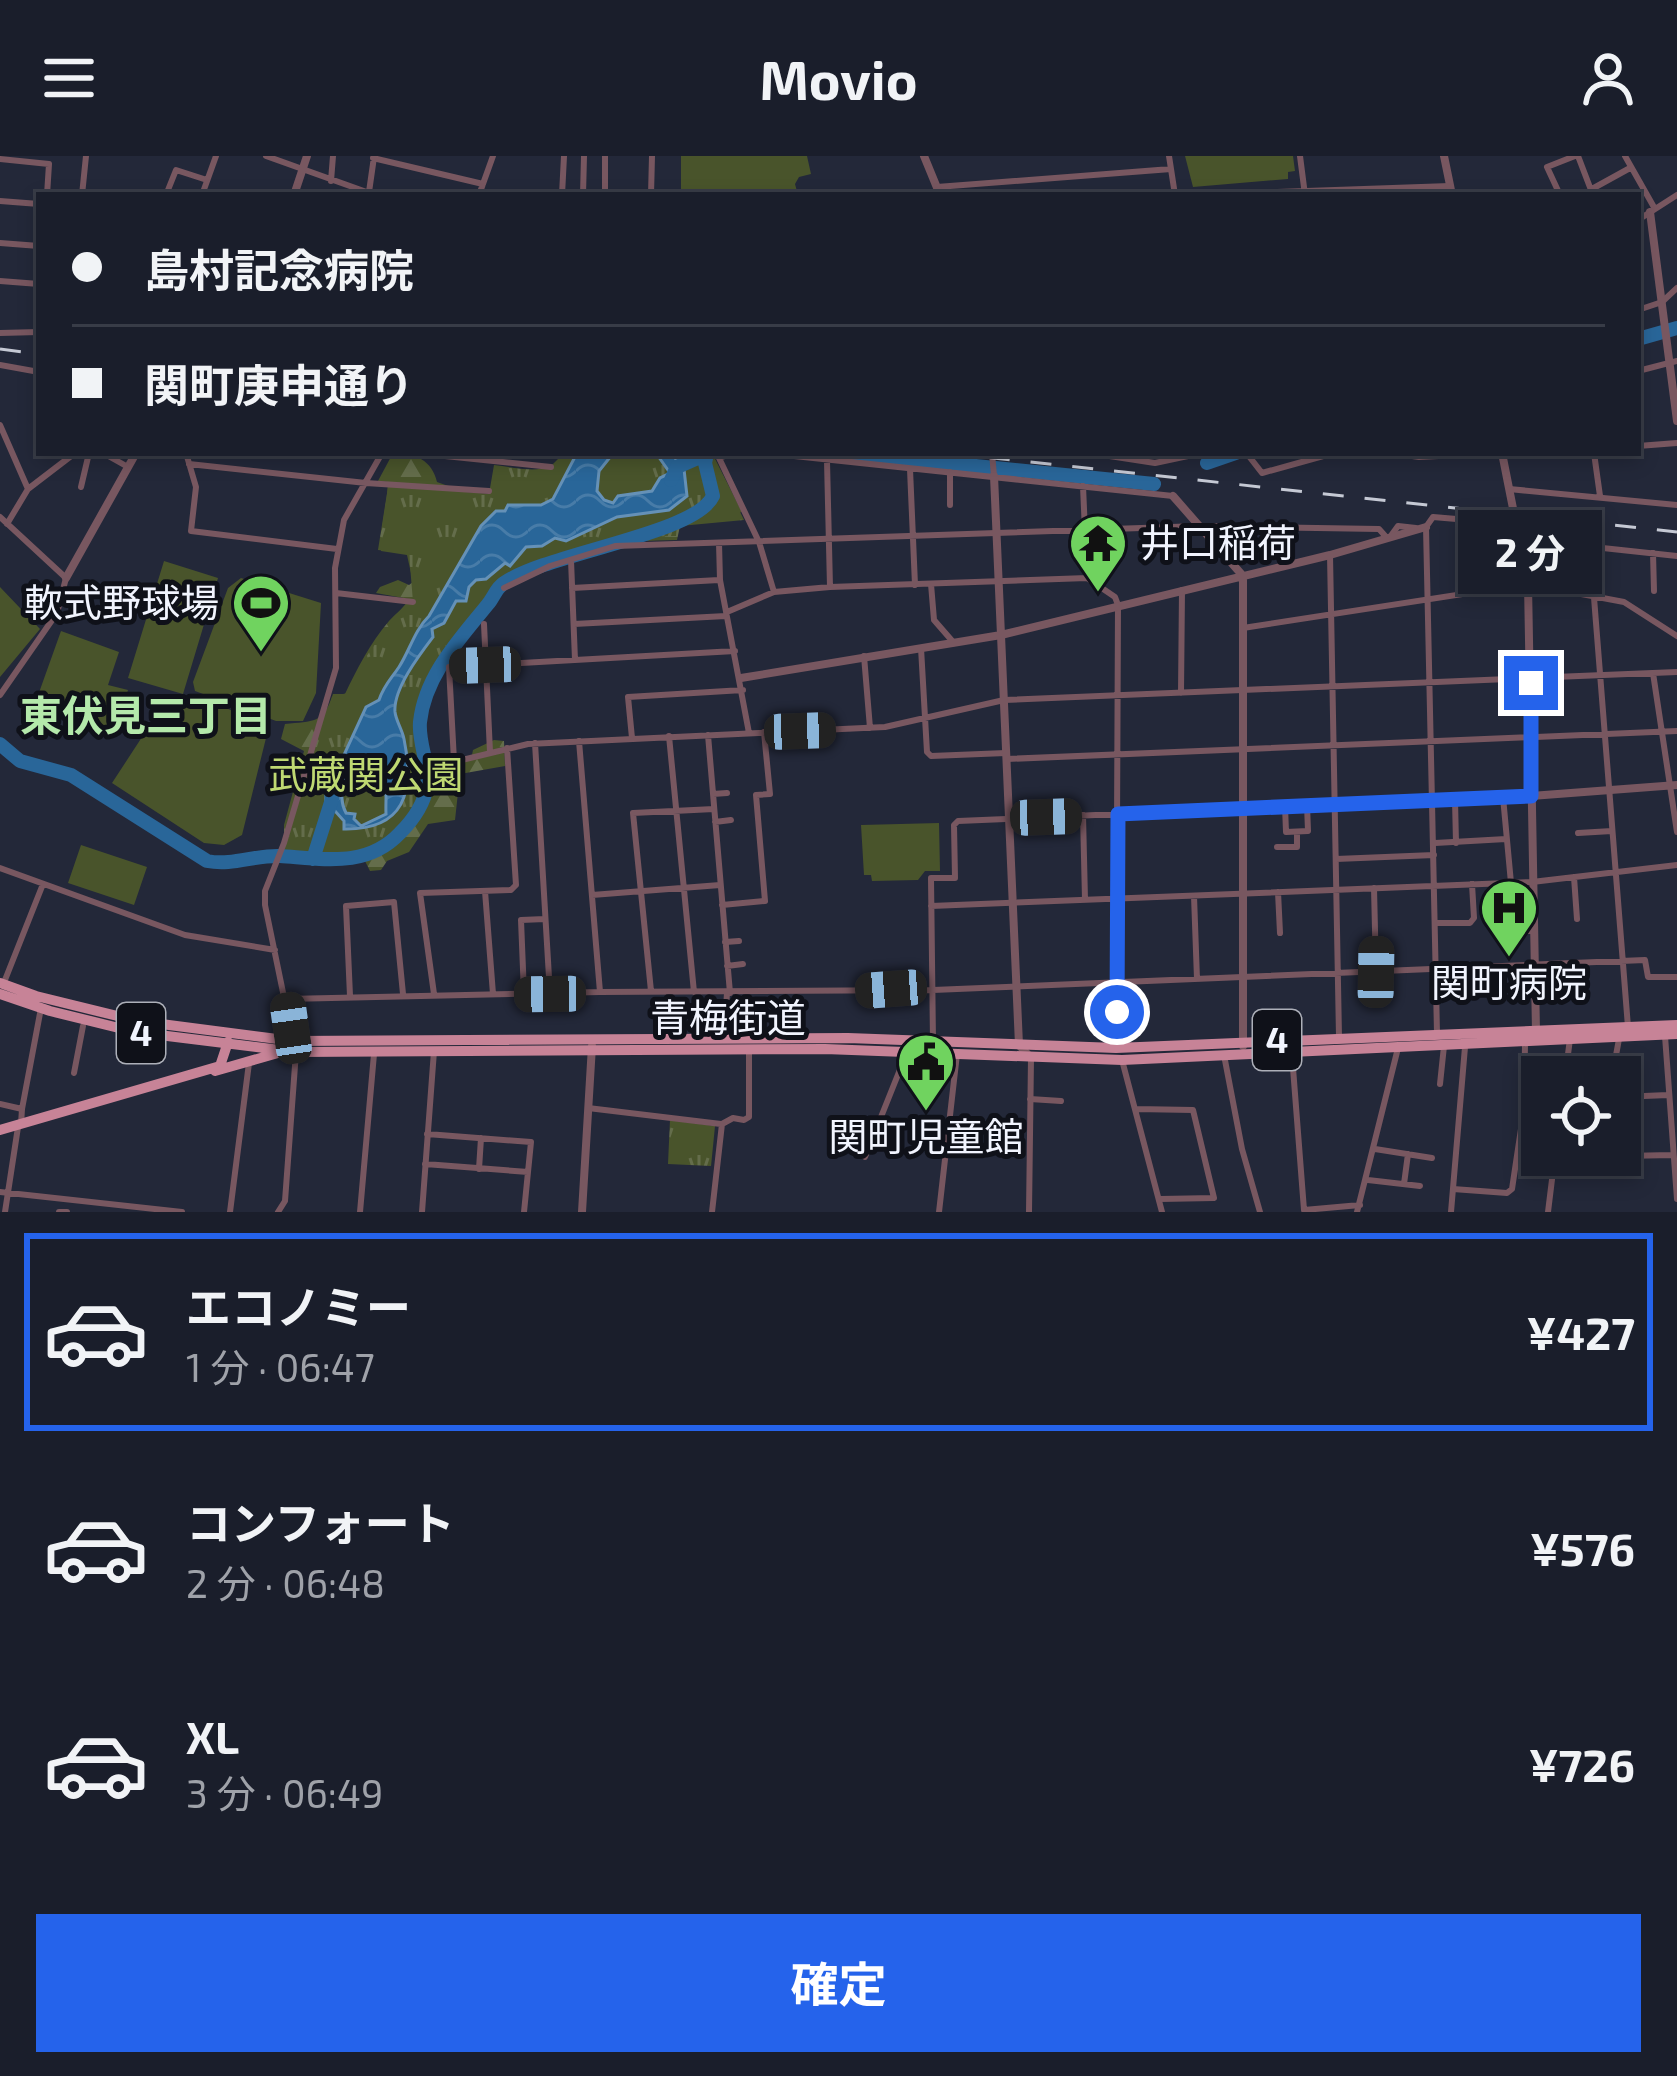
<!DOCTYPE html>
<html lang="ja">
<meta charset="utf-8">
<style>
:root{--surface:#1a1e2b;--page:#232733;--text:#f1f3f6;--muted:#9fa2a9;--line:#383c47;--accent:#2563eb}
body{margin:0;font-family:"Exo 2","Noto Sans JP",sans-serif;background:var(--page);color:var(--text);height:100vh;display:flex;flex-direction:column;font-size:45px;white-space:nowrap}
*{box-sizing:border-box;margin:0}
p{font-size:39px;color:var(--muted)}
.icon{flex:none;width:66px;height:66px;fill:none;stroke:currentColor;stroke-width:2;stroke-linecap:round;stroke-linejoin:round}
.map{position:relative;height:1056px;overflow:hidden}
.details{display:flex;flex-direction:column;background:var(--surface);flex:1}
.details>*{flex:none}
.banner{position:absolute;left:36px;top:36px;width:1605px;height:264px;border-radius:0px;box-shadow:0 6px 18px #0003,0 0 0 3px var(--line);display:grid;align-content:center;height:264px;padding:0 36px;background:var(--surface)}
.fabs{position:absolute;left:1521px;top:900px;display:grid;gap:24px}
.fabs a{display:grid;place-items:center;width:120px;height:120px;border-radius:0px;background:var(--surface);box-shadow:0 6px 18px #0003,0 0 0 3px var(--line);font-size:60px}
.end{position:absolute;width:54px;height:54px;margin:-27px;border:15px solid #2563eb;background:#fff;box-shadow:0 0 0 6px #fff}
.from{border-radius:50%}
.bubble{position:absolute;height:84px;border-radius:0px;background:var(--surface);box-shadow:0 6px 18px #0003,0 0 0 3px var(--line);font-size:39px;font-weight:700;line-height:84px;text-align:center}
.car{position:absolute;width:36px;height:72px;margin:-36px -18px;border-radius:15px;box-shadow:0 0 9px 3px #0007;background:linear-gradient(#222 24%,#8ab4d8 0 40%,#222 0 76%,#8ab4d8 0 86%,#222 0)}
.banner b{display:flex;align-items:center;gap:42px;height:114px;font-size:45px}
.banner b+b{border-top:3px solid var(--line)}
.banner i{width:30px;height:30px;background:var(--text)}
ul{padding:21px 0 0;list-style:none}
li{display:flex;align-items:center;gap:36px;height:198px;margin:0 24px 18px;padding:0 12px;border:6px solid transparent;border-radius:0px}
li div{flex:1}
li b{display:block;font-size:45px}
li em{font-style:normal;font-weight:700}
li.current{border-color:var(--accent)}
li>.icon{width:108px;height:108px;stroke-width:1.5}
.action{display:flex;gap:24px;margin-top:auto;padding:24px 36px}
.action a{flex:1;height:138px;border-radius:0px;background:var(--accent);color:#fff;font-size:48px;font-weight:700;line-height:138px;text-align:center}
header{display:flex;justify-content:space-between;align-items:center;height:156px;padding:0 36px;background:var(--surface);font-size:54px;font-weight:700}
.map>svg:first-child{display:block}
</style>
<header><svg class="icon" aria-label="menu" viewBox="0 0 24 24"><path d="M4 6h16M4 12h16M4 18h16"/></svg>Movio<svg class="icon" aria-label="person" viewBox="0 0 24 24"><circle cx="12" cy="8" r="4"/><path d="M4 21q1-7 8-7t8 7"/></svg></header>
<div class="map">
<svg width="1677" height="1056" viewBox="0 0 1677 1056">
<defs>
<pattern id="forest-firs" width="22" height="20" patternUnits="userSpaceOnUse" patternTransform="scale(3)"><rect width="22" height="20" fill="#49542b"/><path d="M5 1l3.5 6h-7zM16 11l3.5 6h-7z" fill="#646d4b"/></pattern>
<pattern id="park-tufts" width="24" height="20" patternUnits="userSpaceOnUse" patternTransform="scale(3)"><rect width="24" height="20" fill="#49542b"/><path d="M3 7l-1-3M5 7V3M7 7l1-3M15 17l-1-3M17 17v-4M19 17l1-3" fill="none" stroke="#646d4b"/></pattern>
<pattern id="water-waves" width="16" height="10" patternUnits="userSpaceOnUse" patternTransform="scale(3)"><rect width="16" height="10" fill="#296699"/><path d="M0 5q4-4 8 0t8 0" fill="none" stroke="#487ca8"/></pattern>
</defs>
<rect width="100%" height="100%" fill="#232839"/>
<path fill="#49542b" d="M681,0H807L811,18L799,21L795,28L798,39H681Z
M1185,0H1293L1295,15L1288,16V23L1193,31Z
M164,405L218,422L183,538L128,522Z
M241,422L321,447L316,537L303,565H276L195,535L193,526L228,432Z
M0,431L40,473L0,521Z
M61,475L119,496L108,529L128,534L115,575L36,545Z
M197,540L269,570L242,679L224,689L204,687L112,627L161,552Z
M939,667L940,715H925L918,724L872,725L871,719H864L861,669Z
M81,689L147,711L134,749L68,727Z"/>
<path fill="url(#forest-firs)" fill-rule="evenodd" d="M393,297C415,297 432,304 437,326L465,336L489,338L496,311L546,315L564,297H577L553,343L541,349H509L505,355H496L481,370L429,460C414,475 410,494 399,511C391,523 384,529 378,544L366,551L326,639V645L344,666V673C403,675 415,635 404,583C402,573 396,565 395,556C393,533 420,498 433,482L432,473L445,467L456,445H466L469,431L476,424L486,423L506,407L510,410L526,391L542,390L555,382L566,385L617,361L669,354L687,340L683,313L671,297H711L744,364L680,370L677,384C623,385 573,388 523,414C479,436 429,512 419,562C415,579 422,600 428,617L471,604L473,594L494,584L504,585L505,610L460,618L455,664L428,668L409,696L387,705L381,714L370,715L362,699L284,698V669L304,595L281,583L285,568C314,565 323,568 333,538H345C357,513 370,487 389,465C396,457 404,452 409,443L376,437L380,431L398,424L409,429L413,426L407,399L381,395C380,370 387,351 388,326L378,325ZM461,342L467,346L469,362L456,367V385L434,408H428L425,385L429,355L440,347L453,355L456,343Z"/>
<path fill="url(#park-tufts)" d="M565,297H712L742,356L677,368L676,380C572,382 499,401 443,494C431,514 419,540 415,562C412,576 418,594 421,607C427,648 399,675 368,695L286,694L332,541L347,537C363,500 384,474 413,446L409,397L378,394L388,331L489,338L494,309C522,312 547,322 565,297Z
M670,964L715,970L711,1010L668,1008Z"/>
<path fill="url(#water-waves)" stroke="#6591b7" stroke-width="3" fill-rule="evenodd" d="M577,297H629L611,300L599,315L597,335L604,344L613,347L618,340L652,335L660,322L670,317L658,300L644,297H671L684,313L687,340L669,354L617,361L566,385L555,382L542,390L526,391L510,410L505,407L486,423L476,424L469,431L466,445H456L444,467L432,473L433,481C420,498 393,533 395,556C396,565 402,573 404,583C415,637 404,674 344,673V665L326,645V638L366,551L379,544C384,529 391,523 399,511C410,494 414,475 429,460L481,370L496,355H505L508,349H541L553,343ZM370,603C391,618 385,637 386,658L361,670L354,663L355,658L346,657C338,642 344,632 345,617Z"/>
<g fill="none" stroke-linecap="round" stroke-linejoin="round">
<path stroke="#296699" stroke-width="14" d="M1638,183L1677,172
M848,297L1154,328
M1207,307L1236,297
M671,324L677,311L709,297
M0,588L20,605L71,619L207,705C233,710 254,699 280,700C324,703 367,712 400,677C413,664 424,649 427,630C430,609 418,587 420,566C425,519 460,483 488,448C494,441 496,432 504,427C547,397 696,378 713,340L705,307L707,298
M313,703L332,643L331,632"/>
<path stroke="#785760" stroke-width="6" d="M266,0L375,39
M605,0V39
M1169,0L1175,39
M1300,0L1305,39
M1578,0L1591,34
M1625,0L1655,53
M373,2L483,28
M0,3L49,8L47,39
M331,25L333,0
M937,31L1171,13
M369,36L374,1
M82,39L86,0
M166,39L176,14L207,24
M202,39L216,0
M479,39L493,0
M562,39L564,0
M583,39L584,0
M651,39L652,0
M1191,39L1450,30
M1560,39L1547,11L1575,0
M1581,39L1630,12
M0,45L39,48
M1638,64L1677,39
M0,87L39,90
M0,125L39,128
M1638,154L1662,146L1677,132
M0,177L39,176
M0,209L39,216
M1638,215L1677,205
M0,269L28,333
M1638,290L1677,287
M103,297L128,311
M186,297L196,331L191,375L337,393
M416,297L551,311
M734,297L719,302L759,386L774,436
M766,297L1173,340
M992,297L994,320
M1090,297L1155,307L1202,297
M1392,297L1419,301L1497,297
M1594,297L1600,340
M1248,299L1262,317L1334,297
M827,305L830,431L1087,422L1115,441L1118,449L1116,892
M189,308L366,327L489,335
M910,313L915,429
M950,316V349
M1083,330L1087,422
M81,331L89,297
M1509,333L1677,349
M0,361L66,422L57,457L0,539
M7,368L28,333L75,297
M1390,381L1398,370L1416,372
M1519,383L1677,400
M719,387L720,424L749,577
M1590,391L1628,871
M1653,397L1654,435
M1330,399L1339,881
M571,404L575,504
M931,428L934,464L954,487
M504,432L550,410L615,390L1200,370L1379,373L1387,382
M572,432L719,424
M336,437L413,446
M727,456L774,436L830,431
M484,468L490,596
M574,468L726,460
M1243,472L1528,428L1624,446L1677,480
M921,492L927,596L931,600L1006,597
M864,500L870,572
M1653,517L1677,676
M1181,537L1182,434
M708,579L730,837
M669,580L694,836
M632,582L628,541L743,534
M579,585L600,836
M535,587L550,838
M1007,603L1677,575
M454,605L449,511L735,495
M433,611L528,588L885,571L1004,544L1677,516
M713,638L727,637
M1503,641L1511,727
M1455,644L1456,687
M1285,650L1286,676L1308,675L1307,649
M1083,659L1085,744
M715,666L731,664
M1578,677L1612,675
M1435,687L1506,683
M1277,691H1297V676
M1336,703L1434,699
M0,712L185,779L275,794
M1574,721L1577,763
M1374,732L1376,816
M485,735L493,838
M1278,736L1280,777
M592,739L720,729
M1194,740L1197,823
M722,749L765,745L756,639L770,638L764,576
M931,750L1532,726L1677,709
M1435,767H1470L1474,762L1472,728
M1505,775H1533
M725,786L739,785
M727,810L743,808
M3,829L43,728
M651,835L633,657L714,653
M434,838L420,737L511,734L516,729L507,592
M524,838L521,764L545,763
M350,840L346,750L394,746L403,838
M287,843L600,836L933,834L1645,804L1648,821H1677
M1437,877L1426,371L1433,361L1515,368
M1665,880L1677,1043
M724,881L727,837
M293,885L265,749V735L284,687L336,512L335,412L344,364L382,297
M933,886L931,722H955L954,669L958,665L1531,640
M1224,899L1242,993L1260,1056
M1292,899L1304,1054L1360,1049
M1122,904L1162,1056
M74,917L83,870
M1565,921L1570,883
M1612,921L1619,883
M1440,928L1444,890
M1620,941L1668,939
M1030,943L1061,945
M0,948L22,953L21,968
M588,952L721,968
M22,953L41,852
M1136,953L1193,954L1214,1042L1160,1043
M427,978L531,986L524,1056
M1375,993L1432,1002
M865,1001L907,896
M1575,1001L1672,999
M425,1008L528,1016
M479,1013L481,982
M1368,1024L1420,1030
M1404,1028L1408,998
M1453,1033L1507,1037L1512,1033L1524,953L1525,888
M0,1036L182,1056
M5,1056L18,971
M59,1056H67
M230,1056L249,907
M278,1056L285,1045L296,896
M360,1056L374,898
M422,1056L434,895
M712,1056L722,968L733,962L744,964L749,961V893
M939,1056L957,898
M1029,1056L1031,902
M1357,1056L1398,892
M1451,1056L1465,891
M1548,1056L1555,999"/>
<path stroke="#785760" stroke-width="8" d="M924,0L940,39
M1444,0L1452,39
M294,39L307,0
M1650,56L1677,265
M1502,297L1528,428L1536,876
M994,320L1019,889L1031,902
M1173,340L1243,420V890
M66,422L136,297
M741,522L1001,479L1330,399L1426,371
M1531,640L1677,629
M582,1056L592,890"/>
<path stroke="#c78397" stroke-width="10" d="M0,827L36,840L138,865L293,885L848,882L1116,892L1677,869
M0,838L50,855L135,876L296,896L825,893L1122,904L1677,878
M215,915L278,897
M0,974L220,910L228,886"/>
<path stroke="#c5c9d4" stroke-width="3" stroke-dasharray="21 21" stroke-linecap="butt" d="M0,193L39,198
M947,297L1677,376"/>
</g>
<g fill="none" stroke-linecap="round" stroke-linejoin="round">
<path stroke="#2563eb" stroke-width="15" d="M1117,856L1118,658L1531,640V527"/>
</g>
<defs>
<g id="temple-pin" transform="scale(3)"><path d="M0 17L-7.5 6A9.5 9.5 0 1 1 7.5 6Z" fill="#70d35f" stroke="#0f1119"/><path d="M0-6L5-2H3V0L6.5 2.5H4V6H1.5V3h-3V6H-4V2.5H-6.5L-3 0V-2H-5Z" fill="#111"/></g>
<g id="stadium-pin" transform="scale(3)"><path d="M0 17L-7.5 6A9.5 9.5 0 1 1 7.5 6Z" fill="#70d35f" stroke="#0f1119"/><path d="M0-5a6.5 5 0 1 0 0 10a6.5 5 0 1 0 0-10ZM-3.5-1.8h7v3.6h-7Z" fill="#111"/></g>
<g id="hospital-pin" transform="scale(3)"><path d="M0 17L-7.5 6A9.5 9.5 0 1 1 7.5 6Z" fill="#70d35f" stroke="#0f1119"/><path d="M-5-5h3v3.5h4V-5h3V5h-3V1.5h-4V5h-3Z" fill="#111"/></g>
<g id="civic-pin" transform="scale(3)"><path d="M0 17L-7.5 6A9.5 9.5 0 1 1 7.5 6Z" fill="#70d35f" stroke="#0f1119"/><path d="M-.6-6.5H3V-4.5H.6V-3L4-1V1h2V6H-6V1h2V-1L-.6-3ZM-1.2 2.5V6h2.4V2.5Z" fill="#111"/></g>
</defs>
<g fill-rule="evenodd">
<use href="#temple-pin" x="1098" y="387"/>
<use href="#stadium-pin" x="261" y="447"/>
<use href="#hospital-pin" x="1509" y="752"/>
<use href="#civic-pin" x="926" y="906"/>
</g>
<g text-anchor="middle" stroke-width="10" stroke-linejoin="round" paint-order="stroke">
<g fill="#0f1119" stroke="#adb0b9" stroke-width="3">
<rect x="117" y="847" width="48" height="60" rx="9"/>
<rect x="1253" y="854" width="48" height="60" rx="9"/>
</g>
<g font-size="36" font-weight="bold" fill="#f1f4fe">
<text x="141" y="890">4</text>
<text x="1277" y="897">4</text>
</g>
<g font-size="39" fill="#f1f4fe" stroke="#0f1119">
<text x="1140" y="401" text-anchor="start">井口稲荷</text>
<text x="219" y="461" text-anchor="end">軟式野球場</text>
<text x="1509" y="841">関町病院</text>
<text x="926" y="995">関町児童館</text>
</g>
<g font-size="39" fill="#bfd972" stroke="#0f1119">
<text x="366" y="633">武蔵関公園</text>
</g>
<g font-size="39" fill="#f1f4fe" stroke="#0f1119">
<text x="728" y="876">青梅街道</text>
</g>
<g font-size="42" font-weight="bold" fill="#b4e9ab" stroke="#0f1119">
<text x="146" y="575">東伏見三丁目</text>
</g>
</g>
</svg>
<div class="fabs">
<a><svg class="icon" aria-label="locate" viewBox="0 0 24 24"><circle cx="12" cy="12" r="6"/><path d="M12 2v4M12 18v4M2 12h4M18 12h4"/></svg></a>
</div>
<i class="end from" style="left:1117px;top:856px"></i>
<i class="end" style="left:1531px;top:527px"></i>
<div class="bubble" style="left:1458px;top:354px;width:144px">2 分</div>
<i class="car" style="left:485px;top:509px;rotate:268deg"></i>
<i class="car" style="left:800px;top:575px;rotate:88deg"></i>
<i class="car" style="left:1046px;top:661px;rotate:88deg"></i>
<i class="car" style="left:1376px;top:816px;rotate:1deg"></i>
<i class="car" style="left:891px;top:833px;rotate:266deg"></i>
<i class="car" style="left:550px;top:838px;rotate:269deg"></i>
<i class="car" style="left:291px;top:872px;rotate:352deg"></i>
<div class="banner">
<b><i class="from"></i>島村記念病院</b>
<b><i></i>関町庚申通り</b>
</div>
</div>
<section class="details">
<ul>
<li class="current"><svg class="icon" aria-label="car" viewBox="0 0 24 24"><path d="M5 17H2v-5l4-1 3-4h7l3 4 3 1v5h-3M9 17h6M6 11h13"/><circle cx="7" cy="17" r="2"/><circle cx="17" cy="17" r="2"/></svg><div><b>エコノミー</b><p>1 分 · 06:47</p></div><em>¥427</em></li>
<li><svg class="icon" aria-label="car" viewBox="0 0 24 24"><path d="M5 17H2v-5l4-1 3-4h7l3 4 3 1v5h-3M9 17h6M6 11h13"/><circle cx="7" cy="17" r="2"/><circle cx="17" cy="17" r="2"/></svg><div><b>コンフォート</b><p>2 分 · 06:48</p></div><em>¥576</em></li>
<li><svg class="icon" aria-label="car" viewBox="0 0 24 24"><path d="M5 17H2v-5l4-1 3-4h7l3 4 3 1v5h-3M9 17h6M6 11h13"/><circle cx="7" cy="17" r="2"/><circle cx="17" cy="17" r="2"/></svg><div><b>XL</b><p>3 分 · 06:49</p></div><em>¥726</em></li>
</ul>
<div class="action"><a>確定</a></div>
</section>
